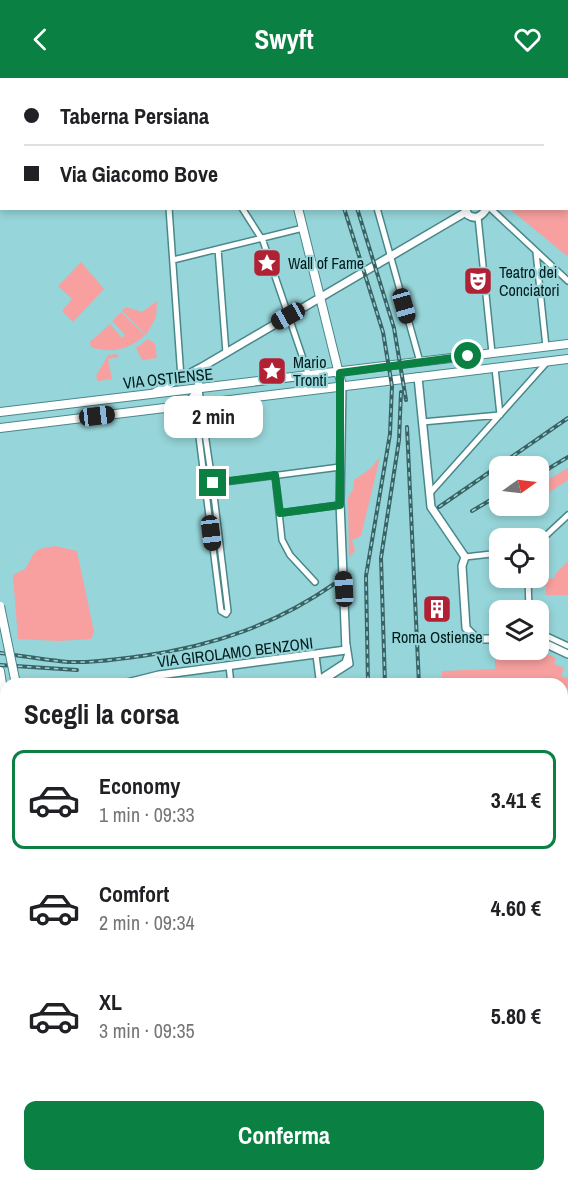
<!DOCTYPE html>
<html lang="it">
<meta charset="utf-8">
<style>
:root{--surface:#fff;--page:#f2f2f2;--text:#202124;--muted:#757577;--line:#e0e0e0;--accent:#0b8043}
body{margin:0;font-family:"Archivo Narrow",sans-serif;background:var(--page);color:var(--text);height:100vh;display:flex;flex-direction:column;font-size:22px;white-space:nowrap}
*{box-sizing:border-box;margin:0}
p{font-size:20px;color:var(--muted)}
.icon{flex:none;width:33px;height:33px;fill:none;stroke:currentColor;stroke-width:2;stroke-linecap:round;stroke-linejoin:round}
.map{position:relative;flex:1;overflow:hidden}
.side{position:absolute;left:0px;top:600px;width:568px;height:504px;display:flex;flex-direction:column;background:var(--surface);border-radius:18px 18px 0 0;box-shadow:0 3px 9px #0003}
.side>*{flex:none}
.banner{position:absolute;left:0px;top:0px;width:568px;height:132px;box-shadow:0 3px 9px #0003;display:grid;align-content:center;height:132px;padding:0 24px;background:var(--surface)}
.needle{width:39px;rotate:76deg}
.tools{position:absolute;left:489px;top:378px;display:grid;gap:12px}
.tools a{display:grid;place-items:center;width:60px;height:60px;border-radius:12px;background:var(--surface);box-shadow:0 3px 9px #0003;font-size:30px}
.end{position:absolute;width:27px;height:27px;margin:-14px;border:8px solid #0b8043;background:#fff;box-shadow:0 0 0 3px #fff}
.from{border-radius:50%}
.bubble{position:absolute;height:42px;border-radius:12px;background:var(--surface);box-shadow:0 3px 9px #0003;font-size:20px;font-weight:800;line-height:42px;text-align:center}
.car{position:absolute;width:18px;height:36px;margin:-18px -9px;border-radius:8px;box-shadow:0 0 4px 2px #0007;background:linear-gradient(#222 24%,#8ab4d8 0 40%,#222 0 76%,#8ab4d8 0 86%,#222 0)}
.banner b{display:flex;align-items:center;gap:21px;height:57px;font-size:22px}
.banner b+b{border-top:2px solid var(--line)}
.banner i{width:15px;height:15px;background:var(--text)}
ul{padding:0;list-style:none}
li{display:flex;align-items:center;gap:18px;height:99px;margin:0 12px 9px;padding:0 12px;border:3px solid transparent;border-radius:12px}
li div{flex:1}
li b{display:block;font-size:22px}
li em{font-style:normal;font-weight:800}
li.selected{border-color:var(--accent)}
li>.icon{width:54px;height:54px;stroke-width:1.5}
h2{padding:0 24px;font-size:27px;line-height:72px}
.button{display:flex;gap:12px;margin-top:auto;padding:12px 24px}
.button a{flex:1;height:69px;border-radius:12px;background:var(--accent);color:#fff;font-size:24px;font-weight:800;line-height:69px;text-align:center}
header{display:flex;justify-content:space-between;align-items:center;height:78px;padding:0 24px;background:var(--accent);color:#fff;font-size:27px;font-weight:800}
.map>svg:first-child{display:block}
</style>
<header><svg class="icon" aria-label="back" viewBox="0 0 24 24"><path d="M15 5l-7 7 7 7"/></svg>Swyft<svg class="icon" aria-label="heart" viewBox="0 0 24 24"><path d="M12 20l-8-8c-3-5 5-10 8-4 3-6 11-1 8 4z"/></svg></header>
<div class="map">
<svg width="568" height="1104" viewBox="0 0 568 1104">
<rect width="100%" height="100%" fill="#96d5d9"/>
<path fill="#f7a09f" d="M567,114L568,115V179L510,131L567,130Z
M81,184L104,211L73,244L62,233L72,221L58,208Z
M157,223L156,239L146,257L122,233L126,229L142,234Z
M121,234L145,257C130,271 111,276 91,269L90,264L110,246L122,260L125,257L112,243Z
M148,261L155,266L157,280L142,282L136,270Z
M118,276V279L108,281L112,301L98,303L96,298L108,277Z
M380,379L361,458L352,462L355,472L349,480L348,420L353,411L354,402L370,391Z
M568,390V402L539,421V407Z
M55,468L77,473L94,554L91,561L58,563L18,561L13,497L25,491C37,472 30,472 55,468Z
M568,483V517H546V501L555,500V496Z
M499,568L500,572H538L556,580L554,586L564,590L561,598L567,600L568,597V607L563,620L562,606H442V593L495,591V569Z
M568,905V950L563,947L562,906Z
M568,1006V1104L509,1103V1098H562L563,1012Z
M294,1098H373L374,1104H343L342,1102L333,1104L296,1103Z"/>
<g fill="none" stroke-linecap="round" stroke-linejoin="round">
<g stroke="#49878a" stroke-width="8">
<path id="minor" d="M56,2L58,0
M439,2V0
M567,17H568
M0,45L2,44
M567,104L568,105
M169,130L181,300
M242,130L263,163L309,298
M377,130L420,284
M490,130L568,203
M478,139L492,275
M218,171L226,275
M536,174L546,269
M173,182L303,150
M199,311C203,343 208,376 213,409L228,533L226,536L221,533L198,351L205,350
M422,344L500,337L495,290
M275,397L282,462L290,477L315,504
M209,406L340,389
M430,415L547,284
M280,435L340,427
M538,465L568,437
M465,479L500,475
M528,500L529,532
M538,554L568,568
M229,588L231,606
M319,601L345,584L348,575
M315,606L319,601L316,577
M326,606L328,600L350,586L347,567
M562,674L568,676
M0,727L6,726
M0,792L6,790
M562,814L568,813
M0,857L6,856
M562,895L568,892
M0,953L6,955
M52,1098L53,1104
M101,1098L102,1104
M183,1098L184,1104
M273,1098L276,1104
M281,1098L284,1104
M379,1098L380,1104
M40,1104L46,1098
M218,1104L241,1098"/>
</g>
<g stroke="#49878a" stroke-width="10">
<path id="tertiary" d="M567,40L568,39
M567,54L568,53
M465,130L468,137C476,142 482,138 487,130
M418,299L431,429L465,479L462,488L466,550L477,561H500
M155,314L202,289L466,134
M186,328L199,311L198,299L202,289
M538,562L568,576
M123,606L159,597L346,572L340,424L342,308
M0,638L6,637
M0,1030L6,1025"/>
</g>
<g stroke="#49878a" stroke-width="10">
<path id="secondary" d="M261,0L262,2
M298,130L342,308
M0,334L568,266
M0,350L568,281
M0,593L6,631
M118,1098L120,1104
M137,1098L139,1104"/>
</g>
<g stroke="#725583" stroke-width="11">
<path id="primary" d="M562,641L568,628
M562,657L568,643
M471,1098V1104
M478,1098V1104"/>
</g>
<use href="#minor" stroke="#fff" stroke-width="5"/>
<use href="#tertiary" stroke="#fff" stroke-width="7"/>
<use href="#secondary" stroke="#fff" stroke-width="8"/>
<use href="#primary" stroke="#ceacd6" stroke-width="8"/>
<g stroke="#3a6264" stroke-width="4">
<path id="rail" d="M306,0L307,2
M318,0V2
M344,130L383,254L392,308L390,356L366,498L368,606
M357,130L394,250L406,322
M407,349L419,606
M538,397L568,379
M439,429L568,340
M472,433L499,417
M0,575C23,578 46,582 69,584C93,585 118,581 142,578C213,568 275,547 334,506
M0,587L77,592
M385,606L381,480L399,362L401,314
M417,1098L418,1104
M443,1098V1104"/>
</g>
<use href="#rail" stroke="#96d5d9" stroke-width="1.5" stroke-dasharray="4.5" stroke-linecap="butt"/>
<g stroke="#49878a" stroke-width="10" stroke-linecap="butt">
<path id="secondary-bridge" d="M0,528L16,606"/>
</g>
<use href="#secondary-bridge" stroke="#fff" stroke-width="8"/>
</g>
<g fill="none" stroke-linecap="round" stroke-linejoin="round">
<path stroke="#0b8043" stroke-width="8" d="M213,405L275,397L280,435L340,427V295L468,278"/>
</g>
<defs>
<g id="sight-square" transform="scale(1.5)"><rect x="-9" y="-9" width="18" height="18" rx="4" fill="#b22034" stroke="#96d5d9"/><path d="M0-6L1.8-2.2L6-1.7L2.9 1.2L3.7 5.4L0 3.3L-3.7 5.4L-2.9 1.2L-6-1.7L-1.8-2.2Z" fill="#fff"/></g>
<g id="theatre-square" transform="scale(1.5)"><rect x="-9" y="-9" width="18" height="18" rx="4" fill="#b22034" stroke="#96d5d9"/><path d="M-5-5.5Q0-4 5-5.5V0Q5 5 0 6Q-5 5-5 0ZM-3.3-2.5H-1v1.5H-3.3ZM1-2.5H3.3v1.5H1ZM-2.8 1Q0 5.5 2.8 1Z" fill="#fff"/></g>
<g id="building-square" transform="scale(1.5)"><rect x="-9" y="-9" width="18" height="18" rx="4" fill="#b22034" stroke="#96d5d9"/><path d="M-4-6H4V6H1V3H-1V6H-4ZM-2.5-4.3h1.7v1.8h-1.7ZM.8-4.3h1.7v1.8H.8ZM-2.5-1h1.7V.8h-1.7ZM.8-1h1.7V.8H.8Z" fill="#fff"/></g>
</defs>
<g fill-rule="evenodd">
<use href="#sight-square" x="267" y="185"/>
<use href="#theatre-square" x="478" y="203"/>
<use href="#sight-square" x="272" y="293"/>
<use href="#building-square" x="437" y="531"/>
</g>
<g text-anchor="middle" stroke-width="4.5" stroke-linejoin="round" paint-order="stroke">
<g font-size="16" fill="#021c1d" stroke="#96d5d9" text-anchor="start">
<text x="288" y="191">Wall of Fame</text>
<text x="499" y="200">Teatro dei<tspan x="499" dy="18">Conciatori</tspan></text>
<text x="293" y="290">Mario<tspan x="293" dy="18">Tronti</tspan></text>
<text x="437" y="565" text-anchor="middle">Roma Ostiense</text>
</g>
<g font-size="16" fill="#021c1d" stroke="#96d5d9">
<text transform="translate(168 300) rotate(-6)" y="6">VIA OSTIENSE</text>
<text transform="translate(235 574) rotate(-7)" y="6">VIA GIROLAMO BENZONI</text>
</g>
</g>
</svg>
<div class="tools">
<a><svg class="needle" viewBox="-14 -14 28 28"><path d="M0-13l5 13h-10z" fill="#e53935"/><path d="M0 13l5-13h-10z" fill="#757577"/></svg></a>
<a><svg class="icon" aria-label="locate" viewBox="0 0 24 24"><circle cx="12" cy="12" r="6"/><path d="M12 2v4M12 18v4M2 12h4M18 12h4"/></svg></a>
<a><svg class="icon" aria-label="layers" viewBox="0 0 24 24"><path d="M12 4l9 5-9 5-9-5zM3 14l9 5 9-5"/></svg></a>
</div>
<i class="end from" style="left:468px;top:278px"></i>
<i class="end" style="left:213px;top:405px"></i>
<div class="bubble" style="left:164px;top:318px;width:99px">2 min</div>
<i class="car" style="left:404px;top:228px;rotate:164deg"></i>
<i class="car" style="left:288px;top:238px;rotate:241deg"></i>
<i class="car" style="left:97px;top:338px;rotate:83deg"></i>
<i class="car" style="left:211px;top:455px;rotate:173deg"></i>
<i class="car" style="left:344px;top:511px;rotate:357deg"></i>
<div class="banner">
<b><i class="from"></i>Taberna Persiana</b>
<b><i></i>Via Giacomo Bove</b>
</div>
<section class="side">
<h2>Scegli la corsa</h2>
<ul>
<li class="selected"><svg class="icon" aria-label="car" viewBox="0 0 24 24"><path d="M5 17H2v-5l4-1 3-4h7l3 4 3 1v5h-3M9 17h6M6 11h13"/><circle cx="7" cy="17" r="2"/><circle cx="17" cy="17" r="2"/></svg><div><b>Economy</b><p>1 min · 09:33</p></div><em>3.41 €</em></li>
<li><svg class="icon" aria-label="car" viewBox="0 0 24 24"><path d="M5 17H2v-5l4-1 3-4h7l3 4 3 1v5h-3M9 17h6M6 11h13"/><circle cx="7" cy="17" r="2"/><circle cx="17" cy="17" r="2"/></svg><div><b>Comfort</b><p>2 min · 09:34</p></div><em>4.60 €</em></li>
<li><svg class="icon" aria-label="car" viewBox="0 0 24 24"><path d="M5 17H2v-5l4-1 3-4h7l3 4 3 1v5h-3M9 17h6M6 11h13"/><circle cx="7" cy="17" r="2"/><circle cx="17" cy="17" r="2"/></svg><div><b>XL</b><p>3 min · 09:35</p></div><em>5.80 €</em></li>
</ul>
<div class="button"><a>Conferma</a></div>
</section>
</div>
